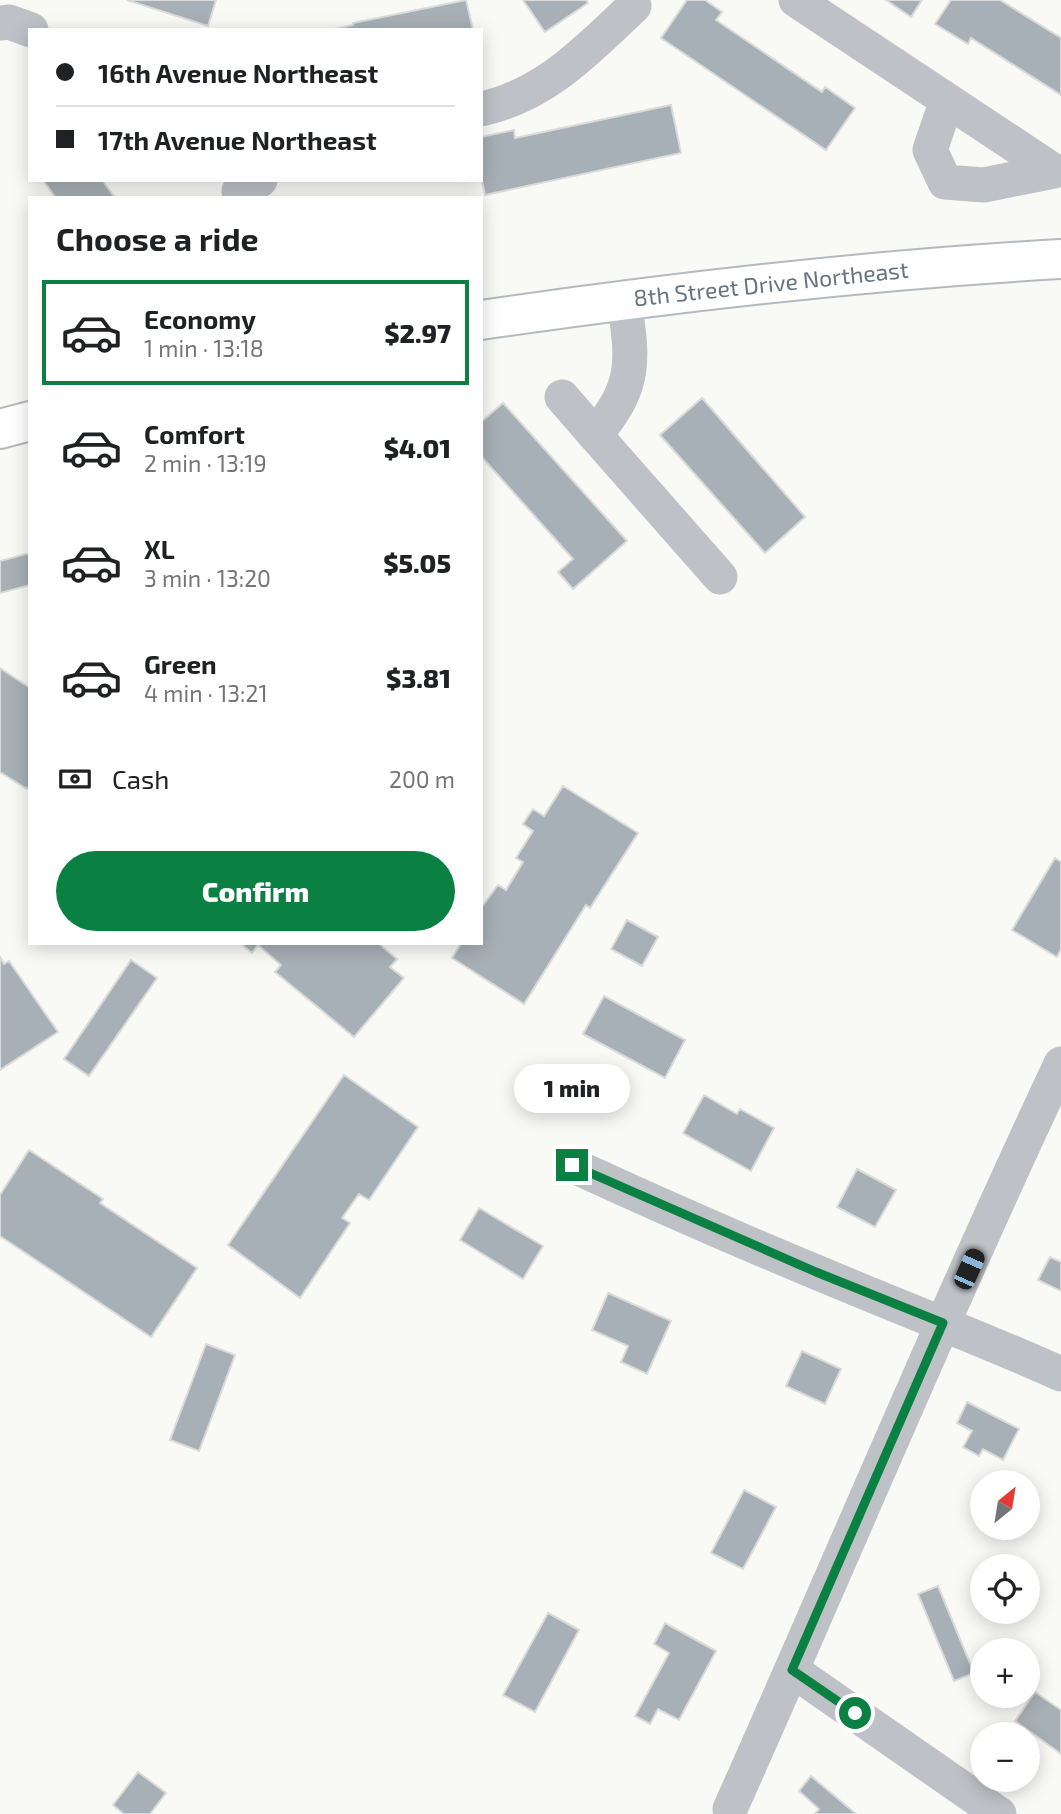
<!DOCTYPE html>
<meta charset="utf-8">
<style>
:root{--surface:#fff;--page:#f6f6f6;--text:#202124;--muted:#757577;--line:#e0e0e0;--accent:#0b8043}
body{margin:0;font-family:"Exo 2",sans-serif;background:var(--page);color:var(--text);height:100vh;display:flex;flex-direction:column;font-size:26px;white-space:nowrap}
*{box-sizing:border-box;margin:0}
p{font-size:23px;color:var(--muted)}
.icon{flex:none;width:38px;height:38px;fill:none;stroke:currentColor;stroke-width:2;stroke-linecap:round;stroke-linejoin:round}
.map{position:relative;flex:1;overflow:hidden}
.side{position:absolute;left:28px;top:196px;width:455px;height:749px;display:flex;flex-direction:column;background:var(--surface);border-radius:0px;box-shadow:0 4px 18px #0003}
.side>*{flex:none}
.banner{position:absolute;left:28px;top:28px;width:455px;height:154px;border-radius:0px;box-shadow:0 4px 18px #0003;display:grid;align-content:center;height:154px;padding:0 28px;background:var(--surface)}
.needle{width:46px;rotate:30deg}
.tools{position:absolute;left:970px;top:1470px;display:grid;gap:14px}
.tools a{display:grid;place-items:center;width:70px;height:70px;border-radius:50%;background:var(--surface);box-shadow:0 4px 18px #0003;font-size:35px}
.end{position:absolute;width:32px;height:32px;margin:-16px;border:9px solid #0b8043;background:#fff;box-shadow:0 0 0 4px #fff}
.from{border-radius:50%}
.bubble{position:absolute;height:49px;border-radius:24px;background:var(--surface);box-shadow:0 4px 18px #0003;font-size:23px;font-weight:800;line-height:49px;text-align:center}
.car{position:absolute;width:21px;height:42px;margin:-21px -10px;border-radius:9px;box-shadow:0 0 5px 2px #0007;background:linear-gradient(#222 24%,#8ab4d8 0 40%,#222 0 76%,#8ab4d8 0 86%,#222 0)}
.banner b{display:flex;align-items:center;gap:24px;height:66px;font-size:26px}
.banner b+b{border-top:2px solid var(--line)}
.banner i{width:18px;height:18px;background:var(--text)}
ul{padding:0;list-style:none}
li{display:flex;align-items:center;gap:21px;height:105px;margin:0 14px 10px;padding:0 14px;border:4px solid transparent;border-radius:0px}
li div{flex:1}
li b{display:block;font-size:26px}
li em{font-style:normal;font-weight:800}
li.on{border-color:var(--accent)}
li>.icon{width:63px;height:63px;stroke-width:1.5}
h2{padding:0 28px;font-size:32px;line-height:84px}
.pay{display:flex;align-items:center;gap:18px;height:77px;padding:0 28px;font-size:26px}
.pay p{margin-inline-start:auto}
.cta{display:flex;gap:14px;margin-top:auto;padding:14px 28px}
.cta a{flex:1;height:80px;border-radius:42px;background:var(--accent);color:#fff;font-size:28px;font-weight:800;line-height:80px;text-align:center}
.map>svg:first-child{display:block}
</style>
<div class="map">
<svg width="1061" height="1814" viewBox="0 0 1061 1814">
<rect width="100%" height="100%" fill="#f9f9f6"/>
<path fill="#a7b0b6" stroke="#dadad9" stroke-width="2" d="M127,0H216L208,26Z
M466,0L473,30H330L353,25V23Z
M523,0H586L588,3L545,32Z
M687,0H705L722,12L716,20L822,92L825,87L855,108L826,150L661,38Z
M886,0H922L911,17Z
M951,0H1000L1061,38V95L971,38L968,44L935,24Z
M671,105L681,153L485,195L481,177V137L514,130L515,138Z
M43,180H102L115,198H56Z
M702,398L805,517L765,553L660,435Z
M503,403L627,541L573,589L558,572L573,559L481,456V422Z
M30,553V585L0,593V561Z
M0,668L30,688V784L27,789L0,772Z
M563,786L638,833L590,908L586,905L524,1004L452,958L461,943H481V908L498,885L506,890L523,862L516,858L533,831L523,824L533,809L544,816Z
M1055,858L1061,862V949L1057,957L1012,930Z
M627,920L658,937L642,966L611,949Z
M240,943H378L397,959L390,967L404,978L354,1037L275,972L281,965L258,945L252,953Z
M0,957L4,964L9,961L58,1032L0,1070Z
M131,960L157,978L89,1076L64,1059Z
M604,996L685,1040L665,1078L583,1034Z
M344,1075L418,1127L369,1200L359,1194L342,1218L350,1223L300,1298L228,1245Z
M704,1095L737,1114L740,1109L774,1128L751,1171L683,1133Z
M29,1150L103,1199L100,1203L197,1268L151,1337L0,1236V1195Z
M857,1169L896,1190L875,1227L837,1207Z
M479,1208L543,1246L523,1279L460,1240Z
M1050,1257L1061,1262V1291L1038,1280Z
M608,1293L671,1321L647,1374L621,1362L628,1346L592,1330Z
M206,1344L235,1355L199,1451L170,1440Z
M802,1351L841,1369L825,1404L786,1386Z
M967,1402L1019,1429L1003,1460L983,1449L979,1456L963,1447L972,1431L957,1423Z
M744,1490L776,1507L743,1569L711,1553Z
M938,1586L974,1673L954,1681L918,1594Z
M548,1613L579,1630L535,1712L503,1695Z
M665,1623L716,1651L679,1720L658,1709L650,1724L635,1716L669,1653L654,1644Z
M1035,1692L1061,1710V1754L1015,1721Z
M138,1772L166,1793L150,1814H124L113,1805Z
M811,1776L856,1814H815L819,1809L799,1791Z"/>
<g fill="none" stroke-linecap="round" stroke-linejoin="round">
<g stroke="#b4b9bd" stroke-width="42">
<path id="major" d="M481,320C674,292 866,270 1061,259
M0,429L30,421"/>
</g>
<path stroke="#bec2c6" stroke-width="35" d="M796,0L1054,171L984,185L945,182L930,150L947,100
M0,23L9,22L31,30
M481,109C546,95 587,50 634,6
M239,191L260,180
M624,299C633,361 637,385 595,435L720,577
M562,397L595,435
M572,1165C661,1206 750,1245 840,1282C914,1313 988,1341 1061,1374
M792,1670L999,1814
M730,1809C841,1561 945,1310 1061,1064"/>
<use href="#major" stroke="#fff" stroke-width="38"/>
</g>
<g fill="none" stroke-linecap="round" stroke-linejoin="round">
<path stroke="#0b8043" stroke-width="9" d="M572,1165L816,1272L943,1323L792,1670L855,1713"/>
</g>
<g text-anchor="middle" stroke-width="7" stroke-linejoin="round" paint-order="stroke">
<g font-size="23" fill="#657480" stroke="#fff">
<text transform="translate(771 284) rotate(-6)" y="8">8th Street Drive Northeast</text>
</g>
</g>
</svg>
<div class="tools">
<a><svg class="needle" viewBox="-14 -14 28 28"><path d="M0-13l5 13h-10z" fill="#e53935"/><path d="M0 13l5-13h-10z" fill="#757577"/></svg></a>
<a><svg class="icon" aria-label="locate" viewBox="0 0 24 24"><circle cx="12" cy="12" r="6"/><path d="M12 2v4M12 18v4M2 12h4M18 12h4"/></svg></a>
<a>+</a>
<a>−</a>
</div>
<i class="end from" style="left:855px;top:1713px"></i>
<i class="end" style="left:572px;top:1165px"></i>
<div class="bubble" style="left:514px;top:1064px;width:116px">1 min</div>
<i class="car" style="left:969px;top:1269px;rotate:24deg"></i>
<div class="banner">
<b><i class="from"></i>16th Avenue Northeast</b>
<b><i></i>17th Avenue Northeast</b>
</div>
<section class="side">
<h2>Choose a ride</h2>
<ul>
<li class="on"><svg class="icon" aria-label="car" viewBox="0 0 24 24"><path d="M5 17H2v-5l4-1 3-4h7l3 4 3 1v5h-3M9 17h6M6 11h13"/><circle cx="7" cy="17" r="2"/><circle cx="17" cy="17" r="2"/></svg><div><b>Economy</b><p>1 min · 13:18</p></div><em>$2.97</em></li>
<li><svg class="icon" aria-label="car" viewBox="0 0 24 24"><path d="M5 17H2v-5l4-1 3-4h7l3 4 3 1v5h-3M9 17h6M6 11h13"/><circle cx="7" cy="17" r="2"/><circle cx="17" cy="17" r="2"/></svg><div><b>Comfort</b><p>2 min · 13:19</p></div><em>$4.01</em></li>
<li><svg class="icon" aria-label="car" viewBox="0 0 24 24"><path d="M5 17H2v-5l4-1 3-4h7l3 4 3 1v5h-3M9 17h6M6 11h13"/><circle cx="7" cy="17" r="2"/><circle cx="17" cy="17" r="2"/></svg><div><b>XL</b><p>3 min · 13:20</p></div><em>$5.05</em></li>
<li><svg class="icon" aria-label="car" viewBox="0 0 24 24"><path d="M5 17H2v-5l4-1 3-4h7l3 4 3 1v5h-3M9 17h6M6 11h13"/><circle cx="7" cy="17" r="2"/><circle cx="17" cy="17" r="2"/></svg><div><b>Green</b><p>4 min · 13:21</p></div><em>$3.81</em></li>
</ul>
<div class="pay"><svg class="icon" aria-label="cash" viewBox="0 0 24 24"><path d="M3 7h18v10H3z"/><circle cx="12" cy="12" r="2"/></svg>Cash<p>200 m</p></div>
<div class="cta"><a>Confirm</a></div>
</section>
</div>
